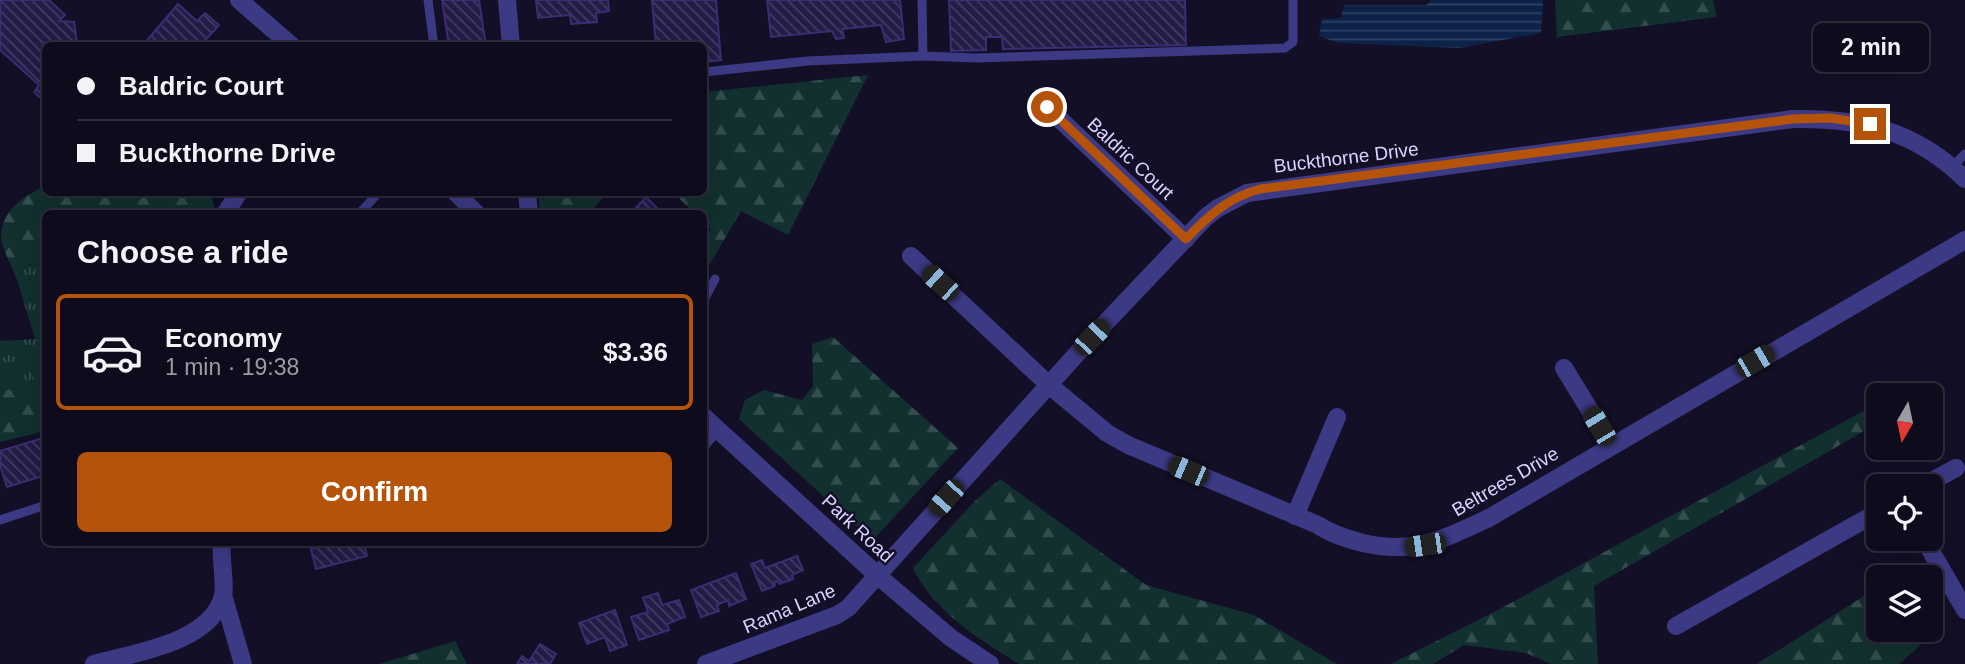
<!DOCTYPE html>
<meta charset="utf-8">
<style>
:root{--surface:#0e0b1c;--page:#171425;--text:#f1f3f6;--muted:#9b9ba3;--line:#2e2b3b;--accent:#b45309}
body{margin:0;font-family:Helvetica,sans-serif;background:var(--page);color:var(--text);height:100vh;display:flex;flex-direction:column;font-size:26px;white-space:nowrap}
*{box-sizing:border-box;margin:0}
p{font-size:23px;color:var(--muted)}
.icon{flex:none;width:38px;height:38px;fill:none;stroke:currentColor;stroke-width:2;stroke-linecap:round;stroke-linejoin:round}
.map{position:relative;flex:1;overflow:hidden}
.drawer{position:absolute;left:42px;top:210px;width:665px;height:336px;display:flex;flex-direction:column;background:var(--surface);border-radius:10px;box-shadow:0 7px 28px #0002,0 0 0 2px var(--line)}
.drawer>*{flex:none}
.top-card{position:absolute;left:42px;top:42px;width:665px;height:154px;border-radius:10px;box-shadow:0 7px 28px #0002,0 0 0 2px var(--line);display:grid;align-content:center;height:154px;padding:0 35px;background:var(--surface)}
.needle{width:46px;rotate:189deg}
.buttons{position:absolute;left:1866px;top:383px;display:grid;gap:14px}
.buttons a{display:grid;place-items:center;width:77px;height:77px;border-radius:10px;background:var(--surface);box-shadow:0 7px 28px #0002,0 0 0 2px var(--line);font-size:35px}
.end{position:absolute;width:32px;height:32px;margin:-16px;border:9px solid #b45309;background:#fff;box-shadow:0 0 0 4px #fff}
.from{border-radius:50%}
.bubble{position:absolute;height:49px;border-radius:10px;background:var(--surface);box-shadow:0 7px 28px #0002,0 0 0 2px var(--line);font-size:23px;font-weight:800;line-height:49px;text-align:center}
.car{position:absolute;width:21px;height:42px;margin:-21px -10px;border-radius:9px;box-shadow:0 0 5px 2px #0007;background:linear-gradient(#222 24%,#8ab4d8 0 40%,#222 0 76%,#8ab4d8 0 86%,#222 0)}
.top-card b{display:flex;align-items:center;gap:24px;height:66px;font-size:26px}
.top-card b+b{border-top:2px solid var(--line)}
.top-card i{width:18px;height:18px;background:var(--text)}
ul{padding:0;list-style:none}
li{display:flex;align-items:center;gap:21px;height:116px;margin:0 14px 10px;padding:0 21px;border:4px solid transparent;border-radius:10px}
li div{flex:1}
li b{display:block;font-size:26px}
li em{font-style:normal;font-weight:800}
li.current{border-color:var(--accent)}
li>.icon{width:63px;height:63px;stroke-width:1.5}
h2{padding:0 35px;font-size:32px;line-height:84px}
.button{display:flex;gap:14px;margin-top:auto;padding:14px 35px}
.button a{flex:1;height:80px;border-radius:10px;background:var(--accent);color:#fff;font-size:28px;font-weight:800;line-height:80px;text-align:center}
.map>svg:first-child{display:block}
</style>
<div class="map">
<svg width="1965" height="664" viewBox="0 0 1965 664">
<defs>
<pattern id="grass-tufts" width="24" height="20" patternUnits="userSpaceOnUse" patternTransform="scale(1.75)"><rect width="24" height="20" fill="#12302f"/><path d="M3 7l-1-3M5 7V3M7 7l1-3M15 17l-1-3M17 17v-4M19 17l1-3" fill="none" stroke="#344d4e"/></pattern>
<pattern id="forest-firs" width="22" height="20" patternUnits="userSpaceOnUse" patternTransform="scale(1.75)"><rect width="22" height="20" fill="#12302f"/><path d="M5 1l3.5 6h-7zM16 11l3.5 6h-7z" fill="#344d4e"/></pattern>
<pattern id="water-rules" width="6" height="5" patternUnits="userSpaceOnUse" patternTransform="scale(1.75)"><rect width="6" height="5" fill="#0c2248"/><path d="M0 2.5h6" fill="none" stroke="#2f4163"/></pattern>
<pattern id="building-back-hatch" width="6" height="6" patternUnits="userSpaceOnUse" patternTransform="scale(1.75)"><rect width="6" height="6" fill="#241b47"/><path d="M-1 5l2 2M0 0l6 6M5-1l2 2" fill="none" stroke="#433b63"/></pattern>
</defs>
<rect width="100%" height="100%" fill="#130f26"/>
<path fill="url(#grass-tufts)" d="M27,264L45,266V369L37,353L26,355L35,385L0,391V341L35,339L17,280Z"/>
<path fill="url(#forest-firs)" d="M1555,0H1713L1717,17L1557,37Z
M868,75L788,235L741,211L704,274V237L711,229L704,222V214L695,213L673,193L704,192V92Z
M45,186L46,192L211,193L215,213L46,214L45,266L27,264L17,280C12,266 4,253 1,239C0,211 25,195 45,186Z
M538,193V192L608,193L588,214L540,213Z
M833,337L958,448L872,541L739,419L745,400L764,390L802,400L813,386L812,344Z
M37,353L45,369V431L0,442V391L34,385L26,355Z
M1878,403V423L1594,586L1598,664H1551L1526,653L1464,645L1433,664H1391L1496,611Z
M1000,479L1146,585L1254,615L1337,664H1020L1016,662C978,639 932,609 913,568L976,500Z
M1878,587V630H1918L1925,641L1899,664H1757Z
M455,641L467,664H379Z"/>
<path fill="url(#water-rules)" d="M1432,0H1543L1541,33L1460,48L1338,43L1319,36L1322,19L1341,18L1344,5H1426Z"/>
<path fill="url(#building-back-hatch)" stroke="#3b2d73" stroke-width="2" d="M0,0H49L65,15L59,21L74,22L77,43L98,42L99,46H46V103L34,92L39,85L0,50Z
M442,0H479L486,46H449Z
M536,0H608L609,11L596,13L597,22L571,24L570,15L538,18Z
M652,0H716L721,60L704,62V46H656Z
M767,0H900L904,39L886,42L881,25L842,29L844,38L836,39L832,31L771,37Z
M949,0H1185L1186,45L1003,49L1002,37H986V50L951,51Z
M178,4L197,21L205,13L219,25L201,45L196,40L191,46H146L144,44Z
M646,197L663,214H630Z
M46,437V475L7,487L0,465V451Z
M334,542H364L367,556L316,569L311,549Z
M797,556L803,570L792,575L793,579L779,584L777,581L774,582L775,586L762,591L751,564L762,560L765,568Z
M736,573L746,599L729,606L728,600L717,605L719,611L701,617L691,590Z
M658,593L662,605L679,600L685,617L667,624L669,630L639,640L631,617L648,612L643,598Z
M615,610L627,645L610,651L605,637L587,644L579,623Z
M540,644L556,654L550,664H517L522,656L529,661Z"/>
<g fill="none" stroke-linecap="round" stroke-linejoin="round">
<path stroke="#3d3a85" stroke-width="9" d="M428,0L434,46
M922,0L923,56
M704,72L808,61L923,56L977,58L1285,48L1293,42V0
M1952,167L1965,154
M359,214L379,192
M704,300L715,279
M704,447L718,430
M0,520L46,505"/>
<path stroke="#3d3a85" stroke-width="18" d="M239,0L292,46
M507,0L511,46
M1047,107L1186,239
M455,192L477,214
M527,192L529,214
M225,214L239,192
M911,256L1049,385L1107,433L1128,445L1318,525C1331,534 1347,539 1363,543C1414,555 1444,539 1489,518L1965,240
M1564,368L1611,445
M704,417L877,575L951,638L990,664
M1923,486L1956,468
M1295,516L1337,417
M1924,539L1965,610
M223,595L243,664
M1676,626L1878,512
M94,664C133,653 211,643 223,596C226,585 220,558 222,542
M706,664L837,615L848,608L1092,337L1206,217L1218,208L1247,193L1793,119C1862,118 1914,130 1965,179"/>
</g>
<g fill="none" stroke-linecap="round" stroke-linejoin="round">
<path stroke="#b45309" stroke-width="9" d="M1047,107L1186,239C1208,216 1229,197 1260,189L1793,119L1830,118L1870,124"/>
</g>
<g text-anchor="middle" stroke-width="5" stroke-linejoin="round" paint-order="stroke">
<g font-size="19" fill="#d9d4ff" stroke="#130f26">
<text transform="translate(1346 157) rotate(-7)" y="7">Buckthorne Drive</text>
<text transform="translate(1131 158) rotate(43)" y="7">Baldric Court</text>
<text transform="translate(1505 481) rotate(-30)" y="7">Beltrees Drive</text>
<text transform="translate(858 528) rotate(43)" y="7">Park Road</text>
<text transform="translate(789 608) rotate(-23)" y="7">Rama Lane</text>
</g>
</g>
</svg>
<div class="buttons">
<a><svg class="needle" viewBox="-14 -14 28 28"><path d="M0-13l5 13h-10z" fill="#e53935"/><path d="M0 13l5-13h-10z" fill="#9b9ba3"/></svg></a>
<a><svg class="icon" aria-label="locate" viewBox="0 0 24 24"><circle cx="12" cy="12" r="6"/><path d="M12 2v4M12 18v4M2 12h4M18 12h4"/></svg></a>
<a><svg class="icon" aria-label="layers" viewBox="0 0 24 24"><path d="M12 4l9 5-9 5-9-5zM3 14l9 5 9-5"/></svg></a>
</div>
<i class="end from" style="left:1047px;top:107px"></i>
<i class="end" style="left:1870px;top:124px"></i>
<div class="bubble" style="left:1813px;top:23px;width:116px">2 min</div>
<i class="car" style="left:940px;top:283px;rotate:312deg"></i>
<i class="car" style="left:1092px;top:337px;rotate:44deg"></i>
<i class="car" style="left:1755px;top:361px;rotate:60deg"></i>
<i class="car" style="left:1599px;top:426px;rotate:329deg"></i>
<i class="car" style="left:1188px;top:471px;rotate:293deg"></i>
<i class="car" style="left:946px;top:498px;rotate:222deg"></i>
<i class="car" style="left:1425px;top:545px;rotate:262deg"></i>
<div class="top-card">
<b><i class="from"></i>Baldric Court</b>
<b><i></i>Buckthorne Drive</b>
</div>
<section class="drawer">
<h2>Choose a ride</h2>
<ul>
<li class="current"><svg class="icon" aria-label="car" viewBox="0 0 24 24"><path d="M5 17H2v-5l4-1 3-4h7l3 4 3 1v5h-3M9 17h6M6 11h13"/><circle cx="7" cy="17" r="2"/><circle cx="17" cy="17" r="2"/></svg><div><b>Economy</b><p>1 min · 19:38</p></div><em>$3.36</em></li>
</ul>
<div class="button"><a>Confirm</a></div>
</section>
</div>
